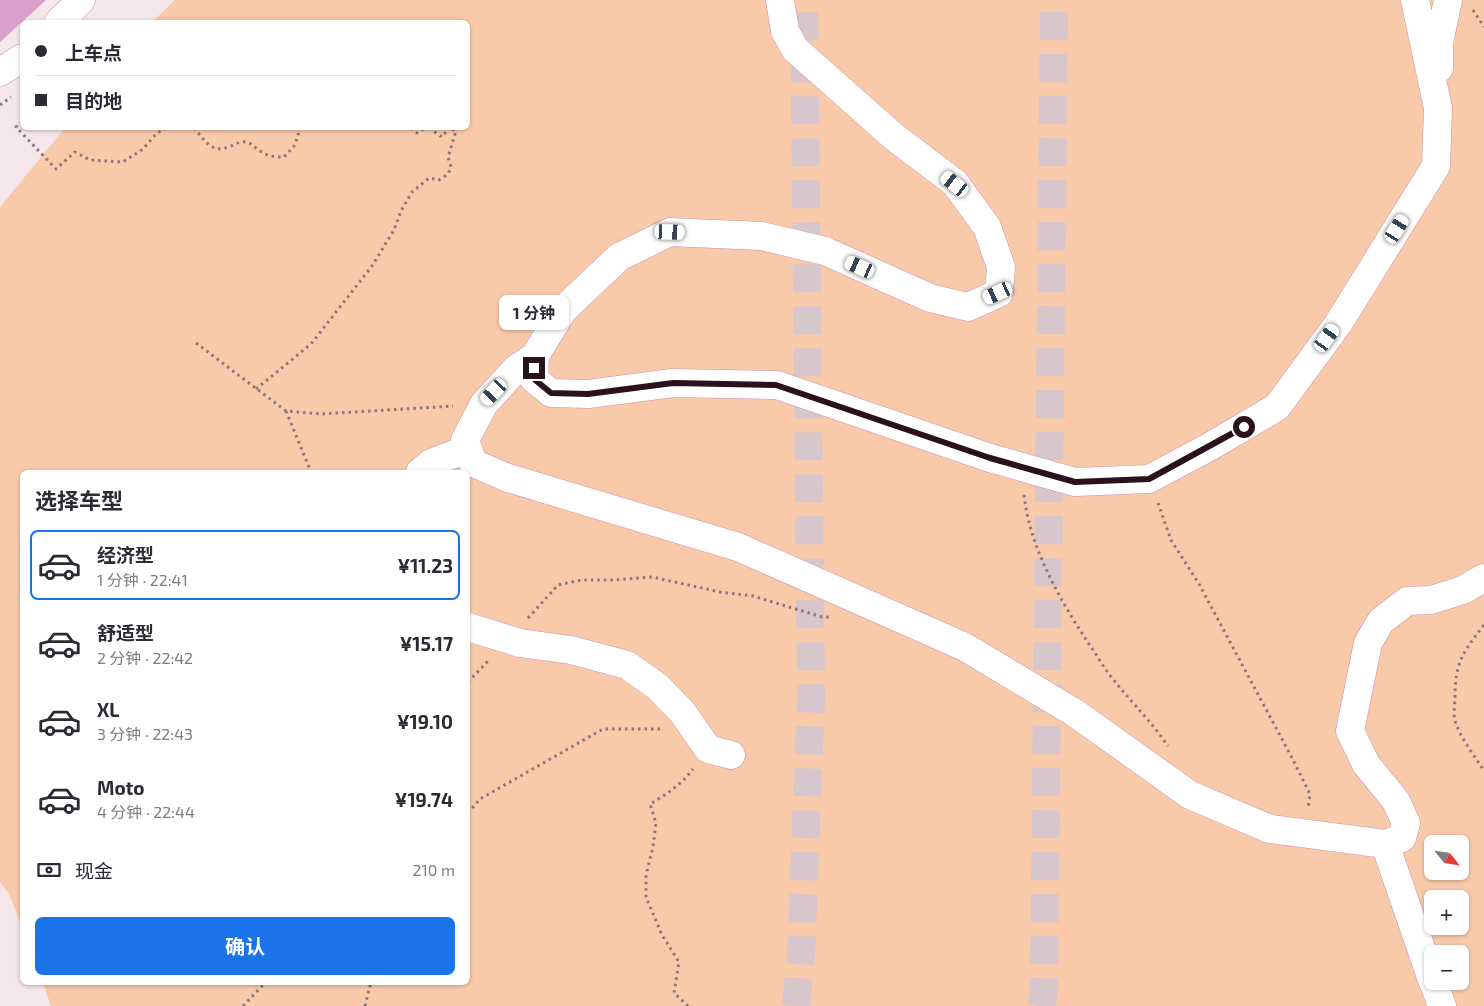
<!DOCTYPE html>
<html lang="zh">
<meta charset="utf-8">
<style>
:root{--surface:#fff;--page:#f2f2f3;--text:#2b2b33;--muted:#7c7c81;--line:#e1e1e2;--accent:#1a73e8}
body{margin:0;font-family:"Exo 2","Noto Sans SC",sans-serif;background:var(--page);color:var(--text);height:100vh;display:flex;flex-direction:column;font-size:19px;white-space:nowrap}
*{box-sizing:border-box;margin:0}
p{font-size:16px;color:var(--muted)}
.icon{flex:none;width:28px;height:28px;fill:none;stroke:currentColor;stroke-width:2;stroke-linecap:round;stroke-linejoin:round}
.map{position:relative;flex:1;overflow:hidden}
.drawer{position:absolute;left:20px;top:470px;width:450px;height:515px;display:flex;flex-direction:column;background:var(--surface);border-radius:8px;box-shadow:0 1px 4px #0004}
.drawer>*{flex:none}
.hud{position:absolute;left:20px;top:20px;width:450px;height:110px;border-radius:8px;box-shadow:0 1px 4px #0004;display:grid;align-content:center;height:110px;padding:0 15px;background:var(--surface)}
.needle{width:32px;rotate:120deg}
.buttons{position:absolute;left:1424px;top:835px;display:grid;gap:10px}
.buttons a{display:grid;place-items:center;width:45px;height:45px;border-radius:8px;background:var(--surface);box-shadow:0 1px 4px #0004;font-size:25px}
.end{position:absolute;width:22px;height:22px;margin:-11px;border:6px solid #2a111b;background:#fff;box-shadow:0 0 0 2px #fff}
.from{border-radius:50%}
.bubble{position:absolute;height:35px;border-radius:8px;background:var(--surface);box-shadow:0 1px 4px #0004;font-size:16px;font-weight:700;line-height:35px;text-align:center}
.car{position:absolute;width:15px;height:30px;margin:-15px -8px;border-radius:6px;box-shadow:0 0 4px 1px #0007;background:linear-gradient(#fff 24%,#345 0 40%,#fff 0 76%,#345 0 86%,#fff 0)}
.hud b{display:flex;align-items:center;gap:18px;height:48px;font-size:19px}
.hud b+b{border-top:1px solid var(--line)}
.hud i{width:12px;height:12px;background:var(--text)}
ul{padding:0;list-style:none}
li{display:flex;align-items:center;gap:15px;height:70px;margin:0 10px 8px;padding:0 5px;border:2px solid transparent;border-radius:8px}
li div{flex:1}
li b{display:block;font-size:19px}
li em{font-style:normal;font-weight:700}
li.active{border-color:var(--accent)}
li>.icon{width:45px;height:45px;stroke-width:1.5}
h2{padding:0 15px;font-size:22px;line-height:60px}
.pay{display:flex;align-items:center;gap:12px;height:55px;padding:0 15px;font-size:19px}
.pay p{margin-inline-start:auto}
.primary-button{display:flex;gap:10px;margin-top:auto;padding:10px 15px}
.primary-button a{flex:1;height:58px;border-radius:8px;background:var(--accent);color:#fff;font-size:20px;font-weight:700;line-height:58px;text-align:center}
.map>svg:first-child{display:block}
</style>
<div class="map">
<svg width="1484" height="1006" viewBox="0 0 1484 1006">
<rect width="100%" height="100%" fill="#f5e6eb"/>
<path fill="#f9caaa" fill-rule="evenodd" d="M175,0H1484V1006H51L43,983L468,982V472H22V927L9,894L0,882V207L65,128H468V22H152ZM1432,844H1460V871H1432ZM1432,899H1460V926H1432ZM1432,954H1460V981H1432Z"/>
<path fill="#d9a0cb" d="M0,0H46L0,42Z"/>
<g fill="none" stroke-linecap="round" stroke-linejoin="round">
<path stroke="#d7c6cc" stroke-width="28" stroke-dasharray="28 14" stroke-linecap="butt" d="M796,1006L801,955L811,696L804,0
M1042,1006L1044,986L1054,0"/>
<g stroke="#d18ea7" stroke-width="29">
<path id="minor" d="M780,0L785,31L795,49L893,136L955,183L987,227L1001,267L999,293L968,307L930,298L825,251L761,236L670,232L619,257L563,310L535,356L534,379L551,393L588,394L673,383L777,385L990,458L1075,482L1149,479L1211,446L1277,407L1338,324L1436,166L1438,108L1415,0
M59,22L81,0
M1439,68V43L1448,0
M0,72L22,58
M535,356L516,369L484,404L465,440L473,463L508,478L738,547L965,647L1075,713L1190,795L1270,829L1385,844L1402,838L1406,823L1396,801L1366,764L1350,731L1368,643L1381,621L1407,601L1431,600L1463,590L1484,578
M420,472L431,463L467,449
M468,627L520,643L571,650L627,665L658,687L683,713L708,749L731,755
M1385,844L1432,980
M1433,981L1442,1006"/>
</g>
<path stroke="#8a767d" stroke-width="3" stroke-dasharray="2.5 4" stroke-linecap="butt" d="M1473,10L1484,27
M0,105L11,97
M22,121L16,127L56,169L75,152L90,160L123,162L143,149L157,133L167,128
M194,128C205,140 211,155 231,146C236,144 240,141 246,142C252,143 256,149 262,152C269,157 277,157 284,157L295,145L300,128
M411,128L417,133L425,128
M429,128L442,137L449,128
M196,343L286,411L321,414L453,406
M256,389L311,344L372,266L394,230L401,211L412,192L429,178L439,180L448,174L451,167L448,157L456,131L450,128
M286,411L311,472
M1024,495C1030,549 1061,602 1091,647C1098,657 1104,668 1112,678C1131,702 1151,721 1168,746
M1158,503L1171,540L1199,584L1291,756L1310,794L1308,809
M528,618L558,585L581,580H614L652,577L720,592L753,596L822,617H831
M1484,625C1463,652 1455,662 1455,697C1455,705 1453,714 1455,721C1461,739 1474,755 1484,771
M468,682L490,659
M468,813L480,799L603,729H661
M243,1006L266,982
M365,1006L371,982
M688,1006L674,993L679,962L662,935L646,897V875L653,847L656,823L650,804C667,794 681,785 693,769"/>
<use href="#minor" stroke="#fff" stroke-width="28"/>
</g>
<g fill="none" stroke-linecap="round" stroke-linejoin="round">
<path stroke="#2a111b" stroke-width="6" d="M534,368V379L551,393L588,394L673,383L776,385L990,458L1075,482L1149,479L1244,427"/>
</g>
</svg>
<div class="buttons">
<a><svg class="needle" viewBox="-14 -14 28 28"><path d="M0-13l5 13h-10z" fill="#e53935"/><path d="M0 13l5-13h-10z" fill="#7c7c81"/></svg></a>
<a>+</a>
<a>−</a>
</div>
<i class="end from" style="left:1244px;top:427px"></i>
<i class="end" style="left:534px;top:368px"></i>
<div class="bubble" style="left:499px;top:295px;width:70px">1 分钟</div>
<i class="car" style="left:955px;top:184px;rotate:308deg"></i>
<i class="car" style="left:1397px;top:229px;rotate:32deg"></i>
<i class="car" style="left:670px;top:232px;rotate:92deg"></i>
<i class="car" style="left:860px;top:267px;rotate:294deg"></i>
<i class="car" style="left:998px;top:293px;rotate:245deg"></i>
<i class="car" style="left:1327px;top:338px;rotate:36deg"></i>
<i class="car" style="left:494px;top:392px;rotate:223deg"></i>
<div class="hud">
<b><i class="from"></i>上车点</b>
<b><i></i>目的地</b>
</div>
<section class="drawer">
<h2>选择车型</h2>
<ul>
<li class="active"><svg class="icon" aria-label="car" viewBox="0 0 24 24"><path d="M5 17H2v-5l4-1 3-4h7l3 4 3 1v5h-3M9 17h6M6 11h13"/><circle cx="7" cy="17" r="2"/><circle cx="17" cy="17" r="2"/></svg><div><b>经济型</b><p>1 分钟 · 22:41</p></div><em>¥11.23</em></li>
<li><svg class="icon" aria-label="car" viewBox="0 0 24 24"><path d="M5 17H2v-5l4-1 3-4h7l3 4 3 1v5h-3M9 17h6M6 11h13"/><circle cx="7" cy="17" r="2"/><circle cx="17" cy="17" r="2"/></svg><div><b>舒适型</b><p>2 分钟 · 22:42</p></div><em>¥15.17</em></li>
<li><svg class="icon" aria-label="car" viewBox="0 0 24 24"><path d="M5 17H2v-5l4-1 3-4h7l3 4 3 1v5h-3M9 17h6M6 11h13"/><circle cx="7" cy="17" r="2"/><circle cx="17" cy="17" r="2"/></svg><div><b>XL</b><p>3 分钟 · 22:43</p></div><em>¥19.10</em></li>
<li><svg class="icon" aria-label="car" viewBox="0 0 24 24"><path d="M5 17H2v-5l4-1 3-4h7l3 4 3 1v5h-3M9 17h6M6 11h13"/><circle cx="7" cy="17" r="2"/><circle cx="17" cy="17" r="2"/></svg><div><b>Moto</b><p>4 分钟 · 22:44</p></div><em>¥19.74</em></li>
</ul>
<div class="pay"><svg class="icon" aria-label="cash" viewBox="0 0 24 24"><path d="M3 7h18v10H3z"/><circle cx="12" cy="12" r="2"/></svg>现金<p>210 m</p></div>
<div class="primary-button"><a>确认</a></div>
</section>
</div>
